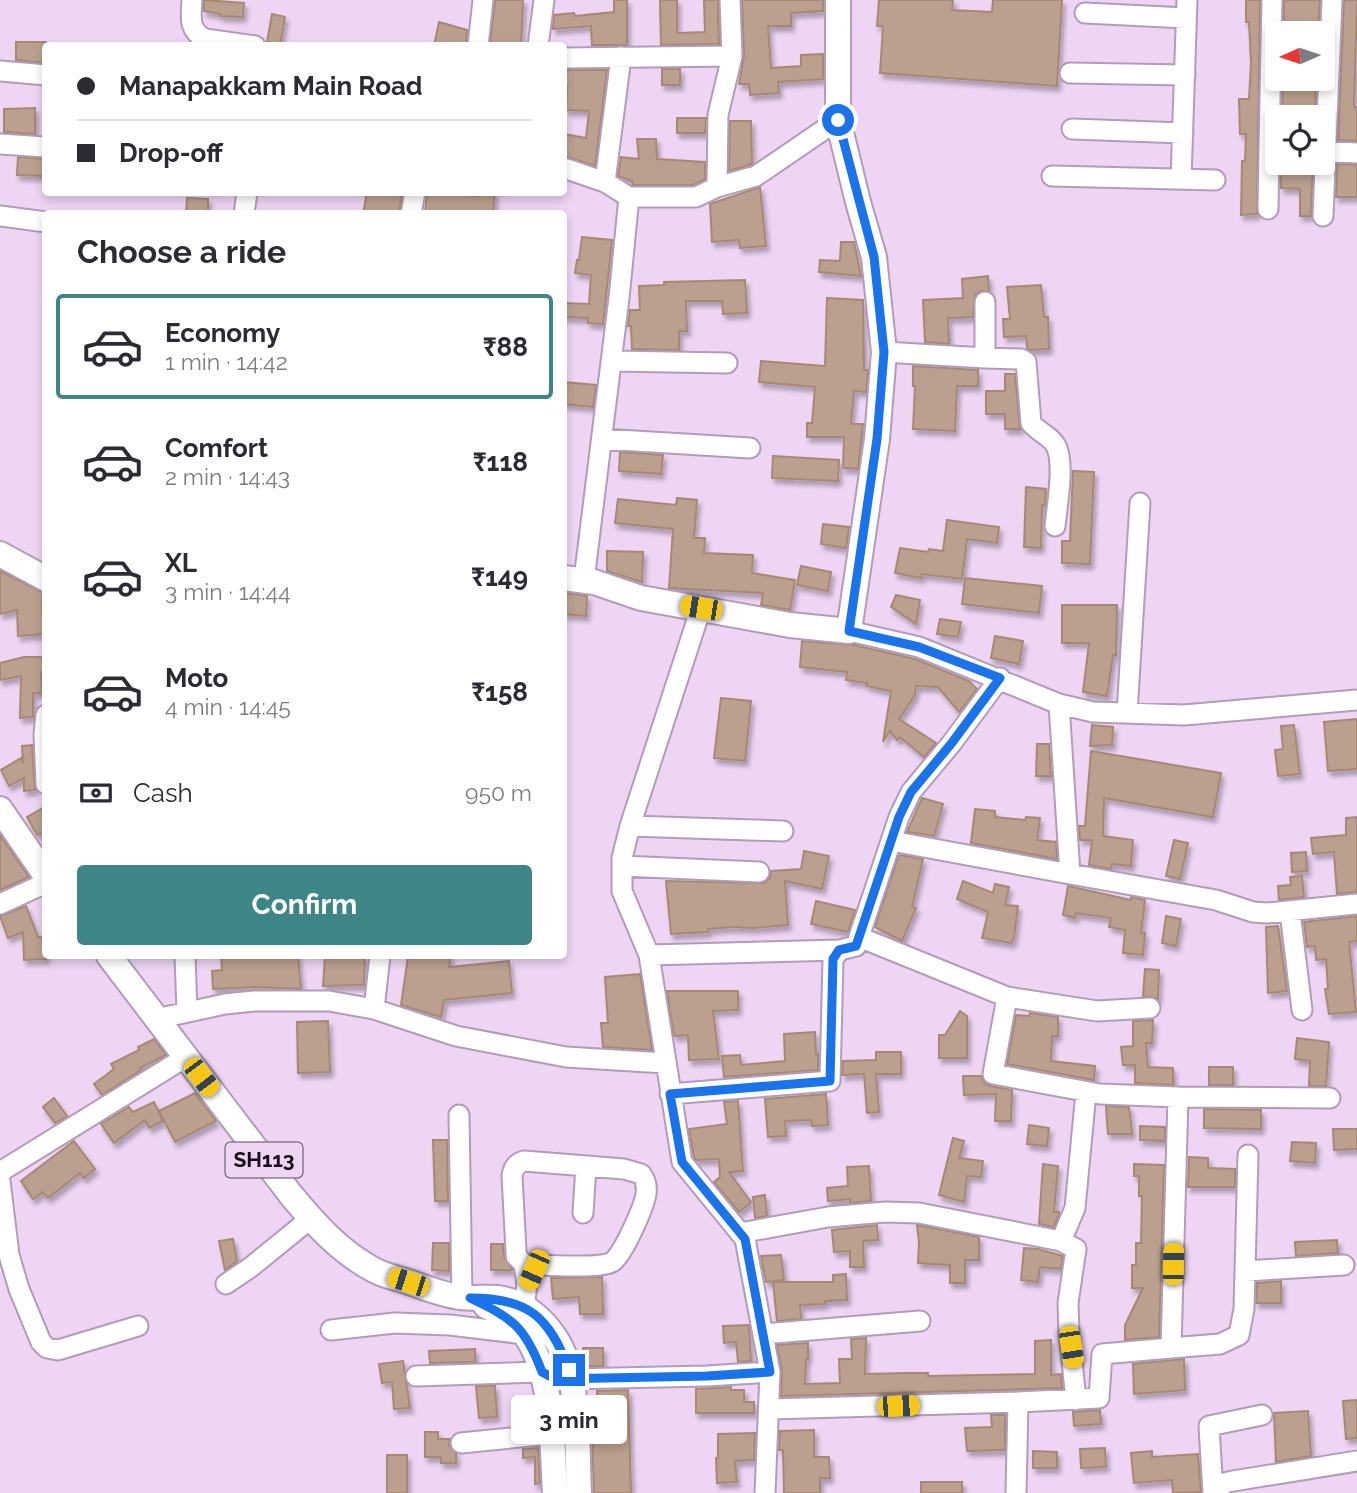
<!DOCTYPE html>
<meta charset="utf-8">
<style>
:root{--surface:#fff;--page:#f2f2f3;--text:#2b2b33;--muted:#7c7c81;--line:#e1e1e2;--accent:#3e8685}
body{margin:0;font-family:Raleway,sans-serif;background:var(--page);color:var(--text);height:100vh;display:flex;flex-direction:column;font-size:26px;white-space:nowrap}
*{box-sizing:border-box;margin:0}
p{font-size:23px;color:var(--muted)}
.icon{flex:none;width:38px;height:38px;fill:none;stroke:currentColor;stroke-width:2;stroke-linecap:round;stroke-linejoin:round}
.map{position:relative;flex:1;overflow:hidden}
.side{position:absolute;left:42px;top:210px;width:525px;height:749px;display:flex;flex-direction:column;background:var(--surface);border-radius:7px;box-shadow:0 4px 10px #0003}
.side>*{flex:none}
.top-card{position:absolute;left:42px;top:42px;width:525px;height:154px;border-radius:7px;box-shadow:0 4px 10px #0003;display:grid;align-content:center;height:154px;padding:0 35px;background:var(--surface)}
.needle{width:46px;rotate:267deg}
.controls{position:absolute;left:1265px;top:21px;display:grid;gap:14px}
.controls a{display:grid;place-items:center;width:70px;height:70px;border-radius:7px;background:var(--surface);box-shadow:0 4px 10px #0003;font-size:35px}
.end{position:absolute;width:32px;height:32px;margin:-16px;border:9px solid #1a73e8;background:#fff;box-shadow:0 0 0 4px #fff}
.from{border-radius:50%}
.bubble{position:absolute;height:49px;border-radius:7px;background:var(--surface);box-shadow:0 4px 10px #0003;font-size:23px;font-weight:700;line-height:49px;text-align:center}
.car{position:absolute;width:21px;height:42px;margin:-21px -10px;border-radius:9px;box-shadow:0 0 5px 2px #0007;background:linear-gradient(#f5c518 24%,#345 0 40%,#f5c518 0 76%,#345 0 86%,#f5c518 0)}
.top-card b{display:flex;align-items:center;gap:24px;height:66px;font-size:26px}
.top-card b+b{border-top:2px solid var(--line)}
.top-card i{width:18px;height:18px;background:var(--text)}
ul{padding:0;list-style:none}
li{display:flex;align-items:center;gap:21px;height:105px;margin:0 14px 10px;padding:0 21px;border:4px solid transparent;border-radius:7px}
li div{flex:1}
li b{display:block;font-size:26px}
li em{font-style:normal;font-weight:700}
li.active{border-color:var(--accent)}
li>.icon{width:63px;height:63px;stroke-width:1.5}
h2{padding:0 35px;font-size:32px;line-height:84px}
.pay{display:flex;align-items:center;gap:18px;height:77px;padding:0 35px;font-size:26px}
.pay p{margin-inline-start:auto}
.primary-button{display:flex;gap:14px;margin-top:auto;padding:14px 35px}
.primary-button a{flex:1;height:80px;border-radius:7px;background:var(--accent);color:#fff;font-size:28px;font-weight:700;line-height:80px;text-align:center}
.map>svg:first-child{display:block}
</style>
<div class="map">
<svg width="1357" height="1493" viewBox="0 0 1357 1493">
<defs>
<filter id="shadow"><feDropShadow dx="3" dy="5" stdDeviation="2" flood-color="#0004"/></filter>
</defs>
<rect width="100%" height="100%" fill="#edd5f3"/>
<path fill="#bba08f" stroke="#a78873" stroke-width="2" filter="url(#shadow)" d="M204,0L244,3L243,17L220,16V14L204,11Z
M495,0H523L521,46H490Z
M614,0H627V45H592L591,26L553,29L554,15L574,13L575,16L614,12Z
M660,0H677V33L705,32L704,0H718L719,44L661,45Z
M742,0H823V11L791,13V26H768L771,68L801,66V55L823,54V79L778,82L779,93L750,95L749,84H739L744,56Z
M879,0H953L952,10L992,12L993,0H1062L1057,86L880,73L883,26H877Z
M1246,0H1260L1257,214L1241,215L1242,161H1245L1246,134H1240L1239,99H1249L1251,63L1249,22H1246Z
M1284,0H1320L1318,33H1284Z
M1344,0H1357L1354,107H1357V141L1338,140Z
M272,14L285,17L280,45L267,42Z
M439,22L467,30L466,46H434Z
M16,42H46V63L16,60Z
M662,69H680V85H662Z
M564,70H607L595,166L564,156V134L586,138L589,111L566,110L567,87H564Z
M1283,79H1316L1315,117H1282Z
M35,108V134L4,132V109Z
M677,118H706L705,133H677Z
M730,121H751L752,164L729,171Z
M637,139H656L657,159L705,162V179L693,185H633L632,181L618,176L621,157L639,159Z
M18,157L44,159V176L17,175Z
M1281,163H1313L1311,216H1300V189L1281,188Z
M1337,164L1357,165V197H1336Z
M760,187L766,246L740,248L739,240L712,242L710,204Z
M367,192H402L399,214H363Z
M427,192L479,196V192H495L493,213L464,211V214H425Z
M187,198L208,199V214H186Z
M582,237L612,240L603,324L588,323V318L564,317V303L589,304L591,275L575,273L577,260H579Z
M841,242H854L861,276L819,272L820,260L840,261Z
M988,276L989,291H980L975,295L973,317L948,318L949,344L925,342L923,300L963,298L962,279Z
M745,280L747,313L723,314L722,301H686L687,331H679V350L632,349L631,326H628L630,310H640L639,286L664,285V282Z
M1041,285L1044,317H1048L1049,349L1030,350L1027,348L1026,336L1004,337L1003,319H1010L1007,287Z
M827,298L863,300L864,370H868L866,392L854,391L851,424H863L858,469L843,468L844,437H807V423H812L815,387L759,382L761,361L825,366Z
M913,366L978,370V386H957L955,431L913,429L915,386H913Z
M1005,374H1015L1020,429H1005V414H986V391H1005Z
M564,382L596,385L593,407L564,404Z
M620,452L663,455L661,474L619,471Z
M773,456L839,460L838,481L772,478Z
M1073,471L1094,472L1090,564L1062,563V541H1070Z
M1026,487L1046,489L1045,505H1042L1041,548L1024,547Z
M677,498L697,500L694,538H705L704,553L753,555L752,573L795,580L790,610L761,605L763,593L669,588L673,529L615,523L618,499L676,505Z
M947,520L999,527L997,543L967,539L962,579L922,574L921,578L895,573L900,548L928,552L929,549L943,551Z
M823,524L849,527L846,548L821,544Z
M607,551L643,552L642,582L607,571Z
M801,566L831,572L828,591L797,585Z
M0,571L46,594V602L42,603L44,634L18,636L17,610L0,614Z
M965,578L1042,586L1039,613L962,604Z
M564,593L587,596L586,616L564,614Z
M896,595L920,600L916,624L891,607Z
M1062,605H1117L1116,655H1113L1107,696L1083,692L1089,643H1062Z
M940,619L961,622L958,637L937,634Z
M995,636L1023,641L1019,664L991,658Z
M802,641L854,645L915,659L969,681L977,689L959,712L938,687L916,686L915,695L899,719L936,743L924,757L900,737L897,740L890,731L883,742L891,691L867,686V683L846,680L847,672L800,667Z
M24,657H45L46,672H41L42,693H33V717L20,718L21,676L0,680V663Z
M721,698L751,701L745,761L714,758Z
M1357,719V769L1328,771L1324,722Z
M1092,725L1113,727L1112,745L1090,746Z
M1294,725L1300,774L1278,776L1275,750L1283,749L1281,726Z
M1037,744H1049L1051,776H1036Z
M32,745L35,790L24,791V778L9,786L1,770L21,758L23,763L22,746Z
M1091,751L1221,773L1213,817L1104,798L1103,836L1133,840L1131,866L1112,864L1111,869L1089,865L1092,840H1080L1079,826H1085Z
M922,798L943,804L934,836L907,832Z
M46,806V830L37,835L27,817Z
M975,809L995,811V817L1025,820L1026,817L1040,818L1037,840L1056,842L1057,859L971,843Z
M1357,817V892L1337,894L1334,852L1313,854L1311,838L1346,835V818Z
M0,835L29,877L0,890Z
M1174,840L1188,843L1180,879L1166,876Z
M804,851L829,856L822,889L785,881L788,925L752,928L732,927L708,929V932L671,934L666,881L764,883L770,878L771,871L801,869Z
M1306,852L1307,871L1292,872L1291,853Z
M899,855L923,859L912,907L916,908L902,941L875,927Z
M1302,876L1304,897L1279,900L1278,886L1291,885L1290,877Z
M963,881L993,893L995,884L1009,887L1005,905L1018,906L1014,938L1011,943L982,938L988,912L957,899Z
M1068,886L1131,900V897L1145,900L1141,933H1145L1143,955L1123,953L1125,930L1109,927L1111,918L1076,913L1075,918L1063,915Z
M816,901L855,910L848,932L811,924Z
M26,906L38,937H46V959L24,960L23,932L8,938L0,916Z
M1166,916L1181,919L1176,946L1162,943Z
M1357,916V941L1349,942L1356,1012L1329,1014L1325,989H1328L1326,959L1316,960L1315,946L1307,947L1304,922Z
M1278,926L1287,991L1268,993L1266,927Z
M221,956H298L301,989L255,987L213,989L212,971L222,970Z
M325,956H365L364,985L323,986Z
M408,956H451L449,967L509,961L512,993L444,1000L441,1017L401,1005Z
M1145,969L1159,970L1158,999L1143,996Z
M640,974L652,1050L603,1047L601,1023H608L605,977Z
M667,991H738V1010L713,1011L719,1059L689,1060L688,1035L674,1036Z
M960,1011L967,1016V1058H939V1035H945Z
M1030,1013L1058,1017V1036H1052L1051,1061L1095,1066L1094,1080L1007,1064L1016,1015L1029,1016Z
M1153,1020L1152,1043H1146L1148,1067L1173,1068V1085L1135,1083V1065H1123L1121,1047L1133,1046V1021Z
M328,1021L330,1072L298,1073L297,1022Z
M815,1032L816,1054H818V1070L724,1077L722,1056L740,1055L741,1065L785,1061L784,1034Z
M1297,1038L1329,1042L1326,1086H1309L1310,1061L1295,1059Z
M154,1039L166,1055L140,1068L141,1070L102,1095L94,1084L114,1069L111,1064L139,1050L138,1047Z
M876,1052H901V1074H876L879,1112L867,1113L864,1074L842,1075L843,1061L876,1060Z
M1209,1067H1233V1085H1209Z
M963,1076H981L985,1083L990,1086L1012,1090L1011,1121H995L996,1094L964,1095Z
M195,1093L216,1121L175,1142L159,1111Z
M826,1094L828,1125L812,1126L811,1120L785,1121L786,1136L768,1137L765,1099Z
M54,1098L67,1116L55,1123L43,1107Z
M738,1101L743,1171L729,1172L751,1202L739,1212L714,1182L720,1177L719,1159L696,1160L694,1157L689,1129L727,1124L724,1102Z
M154,1102L163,1121L149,1128L145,1120L114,1143L101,1124L129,1107L133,1112Z
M1106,1106L1129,1107L1132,1134H1108Z
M1204,1109L1261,1110V1129L1204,1128Z
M1029,1125L1049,1128L1047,1146L1027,1144Z
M1140,1126L1165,1127V1141L1140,1140Z
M1333,1129H1357V1149L1334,1150Z
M953,1138L964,1141L959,1158L983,1161L981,1177L967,1176L964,1202L939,1195Z
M433,1140H447L448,1201H435Z
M74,1141L95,1169L84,1178L80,1173L48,1198L43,1192L33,1199L21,1181Z
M1292,1142L1316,1143L1315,1163L1290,1161Z
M1189,1157L1208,1158V1168L1235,1169V1187H1188Z
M1043,1164L1058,1166L1054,1212H1059V1214L1054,1227L1039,1224Z
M1134,1164L1164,1165L1159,1337L1125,1340V1325L1143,1288H1132V1265H1136V1243H1141L1142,1196H1139V1176H1134Z
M869,1166L871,1201L850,1203V1199L828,1201L827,1188L848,1186L847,1167Z
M765,1195L767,1216L755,1218L753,1197Z
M877,1225L878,1240L863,1241L864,1267H850V1251L834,1252L832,1230Z
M917,1225L979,1237V1260H965V1283H950V1265L918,1263L919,1242Z
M233,1239L237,1261L225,1270L219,1241Z
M1337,1240L1338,1253L1296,1256L1295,1242Z
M433,1243H449V1271L432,1270Z
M491,1244H503L504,1257L513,1270H491Z
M1024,1248L1038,1249L1063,1256L1061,1269L1040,1267L1038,1282L1021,1280Z
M781,1255L784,1280L766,1282L761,1256Z
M846,1274L847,1300L825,1301V1304L800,1305L801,1319L777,1321L773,1282H833V1275Z
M602,1277L603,1314H580L579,1297L553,1299L551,1278Z
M1281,1281V1303H1256L1257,1283Z
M749,1325L751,1361L738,1362L736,1342L724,1343L723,1326Z
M866,1338L865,1374L906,1373H928V1376L1035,1374V1341L1051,1340V1375L1061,1374L1062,1388L781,1396L782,1371L777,1345L808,1343V1359H806L805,1384L840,1383L839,1359H852L851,1339Z
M583,1348H603V1366H584Z
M475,1349V1362L430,1363L429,1351Z
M1184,1359L1185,1390L1134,1394L1133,1364Z
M403,1361L410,1408L394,1409L392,1382L382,1383L379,1364Z
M476,1386H495L497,1417L479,1418Z
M731,1387V1390H744V1402H754V1413H696V1389Z
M628,1390L631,1493H594L591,1407H597V1391Z
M1357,1400V1438L1346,1439L1343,1401Z
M1100,1410L1101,1424L1074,1426L1073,1412Z
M1308,1411L1311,1456L1276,1462L1274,1413Z
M991,1415H1005V1450L967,1451L965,1428L992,1427Z
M814,1430V1457H829L830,1478H820V1493H784L783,1450H779L780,1431Z
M425,1432H438V1439H450L449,1445L456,1454V1463H441V1457H425Z
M755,1433L754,1460L735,1461L737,1482L717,1483L716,1458H718V1434Z
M538,1448L540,1483L535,1484V1457L523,1458V1449Z
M1105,1448L1106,1467L1081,1468L1080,1449Z
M1033,1451L1057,1452V1468H1033Z
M1152,1451V1457L1198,1454L1201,1492L1173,1493L1172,1480L1134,1483L1131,1453Z
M387,1455H407V1493H387Z
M921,1482H962V1493H921Z"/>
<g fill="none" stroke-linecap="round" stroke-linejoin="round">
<g stroke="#b29cb9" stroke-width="23">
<path id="minor" d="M192,0C191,17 188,30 205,39L255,46
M1272,0L1269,148L1278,149
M1085,13L1186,18
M478,46L483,0
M538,46L544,0
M564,58L732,56
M0,71L46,75
M1070,73L1185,75
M1072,129L1183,133
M0,144L45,147
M1323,151L1357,153
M564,168L605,182L629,197L619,298L584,580
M1052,176L1215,180
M1181,179L1187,0
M605,182L621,57
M717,187L756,176L838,120
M629,197H696L717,187L718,115L732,56L730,0
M1268,209L1269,148
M244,214L247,192
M411,214L415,192
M0,216L46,222
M1323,216L1332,0
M884,352L985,358V302
M985,358L1021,359L1026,362L1031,423C1038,432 1052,437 1056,446C1065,463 1057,506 1055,526
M612,361L727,363
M602,439L750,448
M701,608L630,826L622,858V891L649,955L682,1162L745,1239L770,1372L765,1493
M849,631L919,647L1059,704L1093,712L1184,715L1357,700
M1059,704L1070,874L1216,900L1253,912L1267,913L1357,904
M1127,713L1140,503
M46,715L44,734L46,784
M630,826L783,831
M891,841L1070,874
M622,866L759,872
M0,904L46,883
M1290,912L1302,1010
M859,937L1007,997L1097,1011L1150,1008
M649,955L840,950
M185,956L187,1012
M1007,997L993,1074L1100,1094L1178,1097
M374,1009L380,956
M156,1019L225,1004L254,1001H329L374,1009L456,1036L566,1057L665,1063
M670,1094L830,1081L833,959L840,950L856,946L899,817L911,792L951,744L1000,678
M459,1115L462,1298
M0,1172L186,1057
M0,1181L9,1255L19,1289L41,1342L47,1348L58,1350L138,1326
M583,1213L586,1166
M740,1233L828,1217L885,1212L919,1213L1061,1241L1075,1208L1086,1092
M1061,1241L1076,1249L1068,1303L1069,1332L1076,1400
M1245,1271L1344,1265
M226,1284L251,1267L310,1219
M524,1308L527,1284L536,1265C552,1265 599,1269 612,1262C622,1257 644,1207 646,1194C647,1187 646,1180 641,1174L624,1169L524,1161C517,1163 513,1168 512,1176L516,1251V1256L524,1264L527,1284
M331,1330L395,1323L450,1325L524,1334
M763,1334L920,1321
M1171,1348L1220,1344L1239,1335L1244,1309L1248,1155
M416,1376L542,1372L555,1379H570L707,1376L770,1372
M1018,1402L1099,1398L1102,1354L1171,1348L1178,1097L1330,1098
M770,1409L1018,1402L1016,1493
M461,1443L551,1434
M1213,1493L1209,1426L1262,1415
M1217,1493L1224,1483L1233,1481L1357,1461"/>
</g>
<g stroke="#b29cb9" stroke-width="28">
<path id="major" d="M0,554L46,579
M564,578L594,582L641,598L790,625L849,631L877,439L884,352L874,257L858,202L838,120V0
M0,809L46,876
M109,956L291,1195C315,1224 340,1252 374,1270C384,1276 398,1278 409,1282C426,1288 443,1295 460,1297C473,1299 485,1297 498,1298C534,1303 561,1337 569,1370C579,1409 577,1453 579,1493
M486,1306C495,1310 506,1315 514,1322C554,1357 552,1444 555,1493"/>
</g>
<use href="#minor" stroke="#fff" stroke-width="19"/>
<use href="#major" stroke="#fff" stroke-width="24"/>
</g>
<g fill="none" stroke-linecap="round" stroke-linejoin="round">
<path stroke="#1a73e8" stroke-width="9" d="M569,1370C549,1316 528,1298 470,1298C512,1318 525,1326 542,1372L555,1379L707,1376L770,1372L745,1239L682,1162L670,1094L830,1081L833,959L839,950L856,946L899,817L911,792L951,744L1000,678L919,647L849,631L877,439L884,352L874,257L838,120"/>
</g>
<g text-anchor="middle" stroke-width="5" stroke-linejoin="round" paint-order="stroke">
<rect fill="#edd5f3" stroke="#564a5a" stroke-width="2" x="225.5" y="1142.5" width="77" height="35" rx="5"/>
<g font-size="21" font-weight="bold" fill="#160e18">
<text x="264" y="1167">SH113</text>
</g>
</g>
</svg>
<div class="controls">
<a><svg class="needle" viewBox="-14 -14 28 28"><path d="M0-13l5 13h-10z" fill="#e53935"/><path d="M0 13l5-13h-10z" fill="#7c7c81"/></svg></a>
<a><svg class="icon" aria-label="locate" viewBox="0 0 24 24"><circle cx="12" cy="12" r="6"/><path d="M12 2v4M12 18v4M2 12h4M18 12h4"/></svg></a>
</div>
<i class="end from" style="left:838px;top:120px"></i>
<i class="end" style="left:569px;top:1370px"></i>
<div class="bubble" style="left:511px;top:1395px;width:116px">3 min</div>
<i class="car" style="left:701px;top:608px;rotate:279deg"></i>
<i class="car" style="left:201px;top:1077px;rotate:143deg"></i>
<i class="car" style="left:1173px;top:1264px;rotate:1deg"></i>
<i class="car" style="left:534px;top:1270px;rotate:204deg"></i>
<i class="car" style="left:408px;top:1282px;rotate:288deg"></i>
<i class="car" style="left:1071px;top:1347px;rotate:171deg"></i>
<i class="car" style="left:898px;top:1406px;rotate:88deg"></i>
<div class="top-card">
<b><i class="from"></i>Manapakkam Main Road</b>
<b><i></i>Drop-off</b>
</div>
<section class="side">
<h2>Choose a ride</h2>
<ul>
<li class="active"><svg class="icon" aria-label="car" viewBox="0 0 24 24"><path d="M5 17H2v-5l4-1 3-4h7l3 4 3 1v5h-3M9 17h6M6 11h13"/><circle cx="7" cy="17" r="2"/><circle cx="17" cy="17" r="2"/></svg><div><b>Economy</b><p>1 min · 14:42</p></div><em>₹88</em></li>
<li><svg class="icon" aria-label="car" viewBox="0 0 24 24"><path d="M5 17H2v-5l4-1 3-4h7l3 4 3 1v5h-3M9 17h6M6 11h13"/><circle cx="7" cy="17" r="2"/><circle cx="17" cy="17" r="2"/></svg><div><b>Comfort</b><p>2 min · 14:43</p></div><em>₹118</em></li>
<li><svg class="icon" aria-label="car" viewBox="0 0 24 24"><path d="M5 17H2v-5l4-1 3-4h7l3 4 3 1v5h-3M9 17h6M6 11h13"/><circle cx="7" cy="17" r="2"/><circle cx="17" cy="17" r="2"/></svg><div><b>XL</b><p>3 min · 14:44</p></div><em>₹149</em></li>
<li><svg class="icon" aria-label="car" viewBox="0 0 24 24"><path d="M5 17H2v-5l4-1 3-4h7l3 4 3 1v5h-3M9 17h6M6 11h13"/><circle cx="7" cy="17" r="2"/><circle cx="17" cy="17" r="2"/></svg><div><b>Moto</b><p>4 min · 14:45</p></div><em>₹158</em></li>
</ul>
<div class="pay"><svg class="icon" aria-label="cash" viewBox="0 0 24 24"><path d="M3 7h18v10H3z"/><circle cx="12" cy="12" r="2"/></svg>Cash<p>950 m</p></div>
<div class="primary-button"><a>Confirm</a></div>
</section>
</div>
